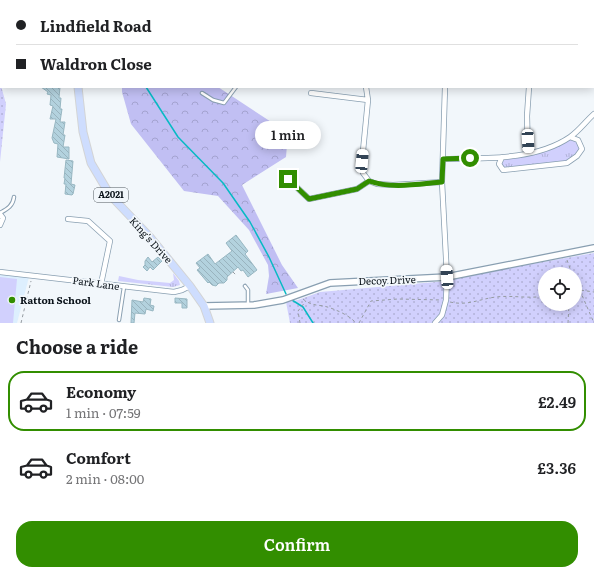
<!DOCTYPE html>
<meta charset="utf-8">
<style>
:root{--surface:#fff;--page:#f6f6f6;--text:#202124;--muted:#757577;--line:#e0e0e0;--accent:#328e00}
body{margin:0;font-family:Literata,serif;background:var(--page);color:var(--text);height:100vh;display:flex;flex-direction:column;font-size:15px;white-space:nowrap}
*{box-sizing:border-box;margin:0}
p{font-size:13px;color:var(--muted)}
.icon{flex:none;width:22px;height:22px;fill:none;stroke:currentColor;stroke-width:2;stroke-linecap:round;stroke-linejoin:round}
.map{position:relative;height:323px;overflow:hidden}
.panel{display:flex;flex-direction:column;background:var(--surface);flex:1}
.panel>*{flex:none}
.banner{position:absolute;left:0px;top:0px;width:594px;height:88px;box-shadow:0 2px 10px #0003;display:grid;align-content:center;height:88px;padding:0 16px;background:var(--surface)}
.fabs{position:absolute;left:538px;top:267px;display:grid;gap:8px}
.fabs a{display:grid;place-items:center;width:44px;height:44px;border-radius:50%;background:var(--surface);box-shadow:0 2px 10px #0003;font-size:20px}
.end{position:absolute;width:18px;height:18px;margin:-9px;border:5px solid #328e00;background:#fff;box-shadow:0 0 0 2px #fff}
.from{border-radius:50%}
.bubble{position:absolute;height:28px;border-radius:14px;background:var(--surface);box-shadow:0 2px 10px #0003;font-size:13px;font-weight:600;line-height:28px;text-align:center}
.car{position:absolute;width:12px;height:24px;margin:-12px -6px;border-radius:5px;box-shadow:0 0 3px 1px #0007;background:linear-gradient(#fff 24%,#345 0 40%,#fff 0 76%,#345 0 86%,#fff 0)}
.banner b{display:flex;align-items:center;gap:14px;height:38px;font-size:15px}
.banner b+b{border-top:1px solid var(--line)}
.banner i{width:10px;height:10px;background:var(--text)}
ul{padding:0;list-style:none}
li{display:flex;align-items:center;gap:12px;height:60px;margin:0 8px 6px;padding:0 8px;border:2px solid transparent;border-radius:16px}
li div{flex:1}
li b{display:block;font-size:15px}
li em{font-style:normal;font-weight:600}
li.current{border-color:var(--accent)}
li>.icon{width:36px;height:36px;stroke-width:1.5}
h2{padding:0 16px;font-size:18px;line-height:48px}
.action{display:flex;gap:8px;margin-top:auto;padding:8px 16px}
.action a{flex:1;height:46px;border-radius:16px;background:var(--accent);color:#fff;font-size:16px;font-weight:600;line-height:46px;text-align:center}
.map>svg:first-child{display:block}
</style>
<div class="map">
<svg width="594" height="323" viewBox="0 0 594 323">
<defs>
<pattern id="grass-tufts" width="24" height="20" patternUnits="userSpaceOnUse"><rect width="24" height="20" fill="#d1d0fd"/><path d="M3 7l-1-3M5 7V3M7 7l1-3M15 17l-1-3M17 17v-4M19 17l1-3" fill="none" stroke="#b2b2d8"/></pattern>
<pattern id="forest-crowns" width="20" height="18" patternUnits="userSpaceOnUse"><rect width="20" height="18" fill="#c1bff3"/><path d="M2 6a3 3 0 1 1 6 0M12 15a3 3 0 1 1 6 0" fill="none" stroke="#a4a3d0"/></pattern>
<pattern id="park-dots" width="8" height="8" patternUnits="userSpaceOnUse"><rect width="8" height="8" fill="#d1d0fd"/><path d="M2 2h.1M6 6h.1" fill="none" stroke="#b2b2d8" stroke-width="1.8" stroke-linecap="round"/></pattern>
<pattern id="building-back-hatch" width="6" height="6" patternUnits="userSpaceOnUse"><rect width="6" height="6" fill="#b3d2de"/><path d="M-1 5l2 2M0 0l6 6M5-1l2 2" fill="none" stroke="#99b3be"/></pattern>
</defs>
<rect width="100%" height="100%" fill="#f2f7fb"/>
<path fill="#ddeffe" d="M0,274L29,277L17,323H0Z"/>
<path fill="url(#grass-tufts)" d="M570,137L578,140L582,149L567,163L503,170L499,164L502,157L550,148Z
M173,273L179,281L180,285L173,287L118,281L119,276L138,280L170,283L174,280Z"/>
<path fill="url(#forest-crowns)" d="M122,87H218L288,133L286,157L242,185L282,265L298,288L266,294L269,276L268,265L249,230L218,196L184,191L131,124L122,92Z"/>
<path fill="url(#park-dots)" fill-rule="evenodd" d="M0,82L6,104L0,162Z
M594,253V323H290L286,302L298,300L320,292L447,281L509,268ZM545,274H575V304H545Z"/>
<path fill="#d1d0fd" d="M0,277L17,279L13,323H0Z"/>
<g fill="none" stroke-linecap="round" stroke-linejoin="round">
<path stroke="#07bac4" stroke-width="1.5" d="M146,87L178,137L223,183L250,222L269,257L286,294
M292,300L303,307L313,323"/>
</g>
<path fill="url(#building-back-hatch)" stroke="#98b7c2" d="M41,87H60L59,98H61L60,109H62L60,122H65L63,135H65L63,147H69V159L57,157L58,144L54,143L52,138L56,119H50L53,106L50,105L51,95L47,94L48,92Z
M66,160L73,161L71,184L75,185L73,194L72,195L65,194L66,184H64L65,178H64Z
M236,235L248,251L245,254L257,270L248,277L243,270L241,271L238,267L227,277V280L224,283H219L216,286L212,285L209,282L208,283L197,270L200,268L196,263L208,254L215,264L232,251L226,243Z
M148,257L152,262L158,257L162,261L153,270L150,267L147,271L143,267L145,265V261Z
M144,298L151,299L150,305L154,306L153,311L146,309L145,314L135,313L134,323H131L132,300L143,302Z
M175,298L187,299V308H182V303H175Z"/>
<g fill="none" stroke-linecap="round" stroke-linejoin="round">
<g stroke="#899fb1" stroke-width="4.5">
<path id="service" d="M0,60L1,63
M202,93L213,100L224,103L236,87
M0,213C7,209 13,206 14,197
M245,286L248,290V305
M119,320L124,287"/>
</g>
<g stroke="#899fb1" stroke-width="6">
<path id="minor" d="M166,0L167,1
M77,1V0
M456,1V0
M541,1V0
M366,87L368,100L362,161L363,173L369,181L377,184L393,185L442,182
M311,93L368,100
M528,153L527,116L529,87
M502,157L499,164L503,170L567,163L577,156L582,149L578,140L570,137
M443,159C483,158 535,161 570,137C579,131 586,121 594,114
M288,179L309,199L357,189L369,181
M0,214L3,218L0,225
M68,219L88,221L110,241L101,284
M0,272L174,292L182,290L190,286
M435,323L442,315L446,300L447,277L442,182L445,87"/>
</g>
<g stroke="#899fb1" stroke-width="8">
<path id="tertiary" d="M204,306L254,305L283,300L330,283L447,277L594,248"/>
</g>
<g stroke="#d3d4d5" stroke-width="9">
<path id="primary" d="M17,0L18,1
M62,0V1
M10,1V0
M48,1L50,0
M0,14L1,13
M78,87L83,132L91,163L110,195L150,237L190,286L204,306L210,323"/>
</g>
<path stroke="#959ba1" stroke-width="1" stroke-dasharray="3 3" stroke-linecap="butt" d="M567,260L572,274
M233,272L237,276
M575,279L594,323
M575,291L580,290L594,292
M303,299C310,305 316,305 324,306C335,309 349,315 356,323
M450,302C468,306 479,299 496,297C512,295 529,299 545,296
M21,323L31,281
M300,323L298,311L306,301
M359,323L371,301L398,299L441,300
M568,323L569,304"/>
<use href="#service" stroke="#fff" stroke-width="2.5"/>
<use href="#minor" stroke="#fff" stroke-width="4.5"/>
<use href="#tertiary" stroke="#fff" stroke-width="5.5"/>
<use href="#primary" stroke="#ceddfe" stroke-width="7"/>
</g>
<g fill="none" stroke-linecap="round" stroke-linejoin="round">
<path stroke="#328e00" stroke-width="5" d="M288,179L309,199L357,189L369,181C392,189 418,184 442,182L443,159L470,158"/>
</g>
<circle fill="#328e00" stroke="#f2f7fb" stroke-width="1.5" cx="12" cy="300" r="4"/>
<g text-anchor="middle" stroke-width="3.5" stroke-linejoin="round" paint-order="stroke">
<rect fill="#f2f7fb" stroke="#4f565c" stroke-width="1" x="94" y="188" width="34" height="14" rx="3"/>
<g font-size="9" font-weight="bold" fill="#091118">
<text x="111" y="198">A2021</text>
</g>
<g font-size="10" fill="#091118" stroke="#f2f7fb">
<text transform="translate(151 240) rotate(48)" y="4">King's Drive</text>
<text transform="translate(387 280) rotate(-2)" y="4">Decoy Drive</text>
<text transform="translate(96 283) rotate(8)" y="4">Park Lane</text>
</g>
<g font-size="10" font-weight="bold" fill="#091118" stroke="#f2f7fb" text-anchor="start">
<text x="20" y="304">Ratton School</text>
</g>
</g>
</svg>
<div class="fabs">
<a><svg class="icon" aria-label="locate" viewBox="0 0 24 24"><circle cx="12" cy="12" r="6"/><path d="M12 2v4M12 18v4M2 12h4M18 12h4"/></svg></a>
</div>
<i class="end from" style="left:470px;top:158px"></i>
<i class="end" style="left:288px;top:179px"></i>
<div class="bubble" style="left:255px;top:121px;width:66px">1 min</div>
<i class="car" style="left:528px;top:141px;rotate:177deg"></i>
<i class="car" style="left:362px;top:161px;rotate:5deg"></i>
<i class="car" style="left:447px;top:277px;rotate:356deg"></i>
<div class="banner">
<b><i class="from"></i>Lindfield Road</b>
<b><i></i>Waldron Close</b>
</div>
</div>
<section class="panel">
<h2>Choose a ride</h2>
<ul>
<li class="current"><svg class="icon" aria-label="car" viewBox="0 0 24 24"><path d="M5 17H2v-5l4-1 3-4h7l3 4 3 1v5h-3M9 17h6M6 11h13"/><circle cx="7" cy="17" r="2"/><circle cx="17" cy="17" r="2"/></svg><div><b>Economy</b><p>1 min · 07:59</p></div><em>£2.49</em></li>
<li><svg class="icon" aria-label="car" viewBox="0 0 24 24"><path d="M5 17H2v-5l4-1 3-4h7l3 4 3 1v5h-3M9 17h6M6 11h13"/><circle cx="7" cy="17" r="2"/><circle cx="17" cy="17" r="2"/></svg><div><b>Comfort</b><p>2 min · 08:00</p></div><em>£3.36</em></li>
</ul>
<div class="action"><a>Confirm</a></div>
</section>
